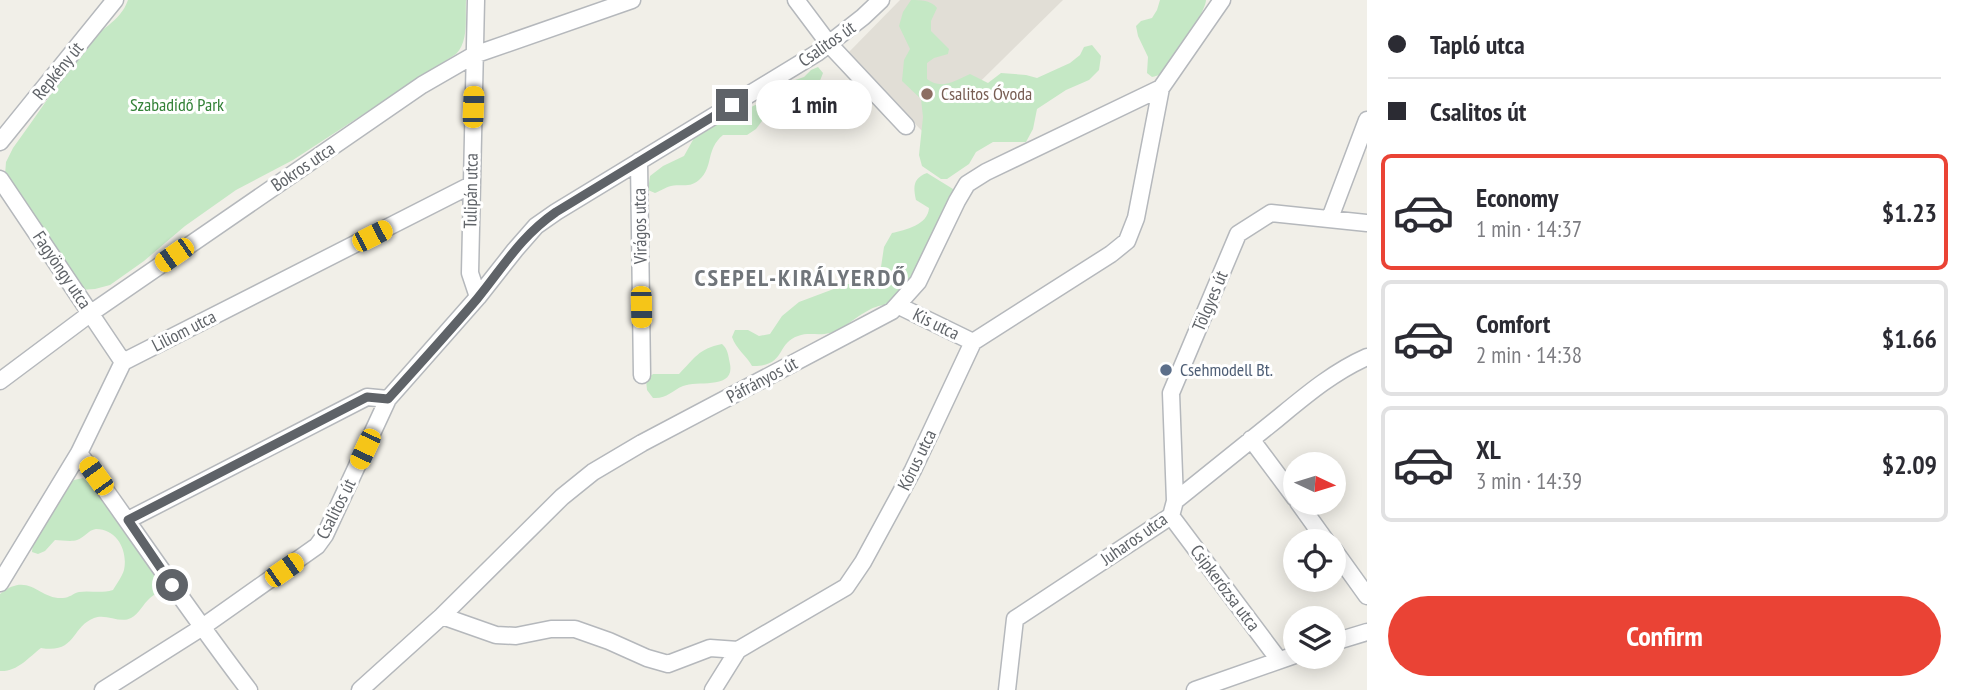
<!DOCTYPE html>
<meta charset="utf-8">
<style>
:root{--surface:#fff;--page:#f2f2f3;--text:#2b2b33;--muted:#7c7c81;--line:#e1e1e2;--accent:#ea4335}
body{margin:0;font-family:"PT Sans Narrow",sans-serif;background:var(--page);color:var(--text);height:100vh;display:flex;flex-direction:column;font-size:26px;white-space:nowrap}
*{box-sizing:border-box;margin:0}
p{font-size:23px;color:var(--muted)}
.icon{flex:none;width:38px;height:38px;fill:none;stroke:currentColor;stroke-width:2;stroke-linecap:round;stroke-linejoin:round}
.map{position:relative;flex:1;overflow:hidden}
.sheet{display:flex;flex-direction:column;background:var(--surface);width:595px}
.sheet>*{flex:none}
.hud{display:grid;align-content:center;height:154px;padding:0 21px;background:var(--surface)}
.needle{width:46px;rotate:94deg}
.tools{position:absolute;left:1283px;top:452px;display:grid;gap:14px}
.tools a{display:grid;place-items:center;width:63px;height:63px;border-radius:50%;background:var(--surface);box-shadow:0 4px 18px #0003;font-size:35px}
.end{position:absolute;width:32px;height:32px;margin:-16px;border:9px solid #5f6368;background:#fff;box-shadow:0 0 0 4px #fff}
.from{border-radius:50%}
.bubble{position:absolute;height:49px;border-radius:24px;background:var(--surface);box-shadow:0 4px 18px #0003;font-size:23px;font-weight:700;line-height:49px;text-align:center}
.car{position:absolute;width:21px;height:42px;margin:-21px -10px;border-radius:9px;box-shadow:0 0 5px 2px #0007;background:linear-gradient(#f5c518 24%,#345 0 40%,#f5c518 0 76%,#345 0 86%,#f5c518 0)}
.hud b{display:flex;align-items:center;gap:24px;height:66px;font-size:26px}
.hud b+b{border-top:2px solid var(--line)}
.hud i{width:18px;height:18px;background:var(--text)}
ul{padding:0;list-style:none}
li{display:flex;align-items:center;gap:21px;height:116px;margin:0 14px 10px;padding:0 7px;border:4px solid var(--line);border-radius:10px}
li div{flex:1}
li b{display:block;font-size:26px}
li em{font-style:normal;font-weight:700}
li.on{border-color:var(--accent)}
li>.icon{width:63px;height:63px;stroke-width:1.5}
.cta{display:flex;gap:14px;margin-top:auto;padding:14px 21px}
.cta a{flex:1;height:80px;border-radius:42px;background:var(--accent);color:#fff;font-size:28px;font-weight:700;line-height:80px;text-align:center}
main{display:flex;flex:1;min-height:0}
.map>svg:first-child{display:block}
</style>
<main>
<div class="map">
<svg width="1367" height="690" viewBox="0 0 1367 690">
<rect width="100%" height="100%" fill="#f1efe8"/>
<path fill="#e1ded6" d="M900,0H1063L926,135L847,54Z"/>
<path fill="#c5e8c5" d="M128,0H466C465,18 469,41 456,54L293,160L236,190L185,226L144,261L110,285L95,289L80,290L5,175L6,162L13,148C37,115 60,80 85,47C98,29 120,23 128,0Z
M911,0C921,0 931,0 937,8L931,21V31L949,49L948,54L934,58L927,63V79C941,90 955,81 970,74L988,83L1001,73L1026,75L1037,78L1070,63L1080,55L1084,47L1092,45L1101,56L1099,70L1089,80L1066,90L1037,109L1033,129L1026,142H993L976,152L969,164L947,179H941L922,166L919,155L923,117L921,99L902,81L904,60L910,49L899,26L903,12Z
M1160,0H1206C1206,11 1172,67 1162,73C1159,76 1155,76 1152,77L1147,73L1148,57L1138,36L1136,26L1141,21L1152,18L1157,10Z
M818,67L823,73L814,96L801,109L773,114L762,121L756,129L747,135H723C705,150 714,167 699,180C690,188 682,184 671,186C666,187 660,191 655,193L648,190L650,176L663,166L684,156L694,138L707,125L723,117H738L753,106L783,93L792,81L804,77L811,70Z
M927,173L953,189L954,197C941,226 916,290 886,304C883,306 879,305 876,307C871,308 866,312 862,314C852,320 841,331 830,333C819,336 808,332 798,336C776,343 786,367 752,366C746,355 736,349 732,337L735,330H748L759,336L770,334L782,316L799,302L847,284H866L875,280L881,267L884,247L892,233C905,230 928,225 929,208L916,200C913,187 913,178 927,173Z
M722,344C728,349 728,355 730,364C735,390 698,380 683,386C671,391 667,399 653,398L647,390L646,380L653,374H679C695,358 698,349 722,344Z
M83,478L92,485L163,582C161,591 156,593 150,598C143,604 139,614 131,618C120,624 106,613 94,618C71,627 76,654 41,648C28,658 17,672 0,671V594C29,570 39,600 63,598C69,598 74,593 79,592C91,590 99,594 113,590C117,583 122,577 124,570C128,552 118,529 96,529C88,530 84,538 77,540C71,542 61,540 55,540L45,551L38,554L32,552L33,541L64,489L74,480Z"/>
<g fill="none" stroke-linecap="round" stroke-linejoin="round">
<g stroke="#b5b8bc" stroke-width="19">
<path id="street" d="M476,0L470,273L478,297
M796,0L829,44L906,126
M0,142L115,0
M639,161L642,375
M0,179L123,362
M1330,218L1367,120
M899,306L973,342
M0,381L91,313L422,85L474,55L632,0
M1251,439L1295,498
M79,453C136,532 190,613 249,690
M1175,501L1171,393L1238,234L1271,213L1367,223
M1298,502L1326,541
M1171,516L1279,660
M128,520L367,397L388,399
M1334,550L1367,596
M0,583L79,453L123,362L471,185
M442,616L496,635L516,636L551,629H575L609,641L647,658L668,664L710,648L738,650L846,587L863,562L913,470L973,342L1111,254L1127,241L1136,218L1161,88L1222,0
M1334,642L1367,632
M103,690L201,628L317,546L325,535L388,399L478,297L515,250L536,226L556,212L817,53L863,17L881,0
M360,690L442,616L562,497L593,472L642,443L892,311L918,282L957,201L967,184L986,172L1161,88
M713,690L738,650
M1007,690L1015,619L1171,516L1175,501C1209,474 1243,446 1277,419C1305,396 1333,372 1367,357
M1195,690L1295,655"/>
</g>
<use href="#street" stroke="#fff" stroke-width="16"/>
</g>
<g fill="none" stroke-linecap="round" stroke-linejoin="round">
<path stroke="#5f6368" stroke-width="9" d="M172,585L128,520L367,397L388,399C418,366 448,333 477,299C504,266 520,237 556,212L732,105"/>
</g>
<circle fill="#8d6e63" stroke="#fff" stroke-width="2.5" cx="927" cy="94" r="7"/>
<circle fill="#5c6f8a" stroke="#fff" stroke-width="2.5" cx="1166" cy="370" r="7"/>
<g text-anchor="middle" stroke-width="6" stroke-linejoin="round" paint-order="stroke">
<g font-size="18" fill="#5f6368" stroke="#fff">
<text transform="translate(827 44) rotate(-35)" y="6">Csalitos út</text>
<text transform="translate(58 71) rotate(-51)" y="6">Repkény út</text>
<text transform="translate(303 167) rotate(-34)" y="6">Bokros utca</text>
<text transform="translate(471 191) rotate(-89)" y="6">Tulipán utca</text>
<text transform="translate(640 226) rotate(-91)" y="6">Virágos utca</text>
<text transform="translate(62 270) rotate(56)" y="6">Fagyöngy utca</text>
<text transform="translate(1210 301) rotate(-67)" y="6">Tölgyes út</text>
<text transform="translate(936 324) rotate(26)" y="6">Kis utca</text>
<text transform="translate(184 331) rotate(-27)" y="6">Liliom utca</text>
<text transform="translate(762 380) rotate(-28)" y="6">Páfrányos út</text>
<text transform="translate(917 460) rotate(-64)" y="6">Kórus utca</text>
<text transform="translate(336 509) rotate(-63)" y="6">Csalitos út</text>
<text transform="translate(1134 539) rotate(-35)" y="6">Juharos utca</text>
<text transform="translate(1225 588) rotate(53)" y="6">Csipkerózsa utca</text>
</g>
<g font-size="18" fill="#785e54" stroke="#fff" text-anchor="start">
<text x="941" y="100">Csalitos Óvoda</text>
</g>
<g font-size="18" fill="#348238" stroke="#fff">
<text x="177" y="111">Szabadidő Park</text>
</g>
<g font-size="18" fill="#4e5e75" stroke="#fff" text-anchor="start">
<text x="1180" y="376">Csehmodell Bt.</text>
</g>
<g font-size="24" font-weight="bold" letter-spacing="2" fill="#70757a" stroke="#fff">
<text x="801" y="286">CSEPEL-KIRÁLYERDŐ</text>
</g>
</g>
</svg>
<div class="tools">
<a><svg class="needle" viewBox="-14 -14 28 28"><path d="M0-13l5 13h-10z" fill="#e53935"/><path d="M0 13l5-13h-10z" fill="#7c7c81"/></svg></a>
<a><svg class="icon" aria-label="locate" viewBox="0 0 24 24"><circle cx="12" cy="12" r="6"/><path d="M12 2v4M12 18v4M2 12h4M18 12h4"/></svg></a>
<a><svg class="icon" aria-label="layers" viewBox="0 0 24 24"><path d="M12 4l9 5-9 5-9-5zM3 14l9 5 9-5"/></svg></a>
</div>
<i class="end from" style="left:172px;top:585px"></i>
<i class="end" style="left:732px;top:105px"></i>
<div class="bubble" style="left:756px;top:80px;width:116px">1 min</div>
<i class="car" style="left:473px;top:107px;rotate:2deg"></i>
<i class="car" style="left:372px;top:236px;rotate:63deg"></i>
<i class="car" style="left:174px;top:255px;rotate:235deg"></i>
<i class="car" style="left:641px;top:307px;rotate:179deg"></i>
<i class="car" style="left:365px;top:449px;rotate:205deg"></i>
<i class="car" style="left:96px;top:476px;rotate:324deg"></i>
<i class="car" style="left:284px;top:570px;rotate:55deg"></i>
</div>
<section class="sheet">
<div class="hud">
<b><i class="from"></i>Tapló utca</b>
<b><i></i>Csalitos út</b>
</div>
<ul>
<li class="on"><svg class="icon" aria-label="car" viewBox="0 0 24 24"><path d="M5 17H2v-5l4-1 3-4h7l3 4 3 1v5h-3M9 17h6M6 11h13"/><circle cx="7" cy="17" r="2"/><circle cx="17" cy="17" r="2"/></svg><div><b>Economy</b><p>1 min · 14:37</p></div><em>$1.23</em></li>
<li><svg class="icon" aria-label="car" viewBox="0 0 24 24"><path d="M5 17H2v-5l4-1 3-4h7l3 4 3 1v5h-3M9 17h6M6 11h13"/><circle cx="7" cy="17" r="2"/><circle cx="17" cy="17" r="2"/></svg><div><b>Comfort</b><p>2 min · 14:38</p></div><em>$1.66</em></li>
<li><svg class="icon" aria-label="car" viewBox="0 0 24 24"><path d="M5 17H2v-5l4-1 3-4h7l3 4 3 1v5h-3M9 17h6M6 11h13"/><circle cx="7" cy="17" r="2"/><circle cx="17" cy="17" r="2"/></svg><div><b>XL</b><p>3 min · 14:39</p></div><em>$2.09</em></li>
</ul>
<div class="cta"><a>Confirm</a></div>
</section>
</main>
